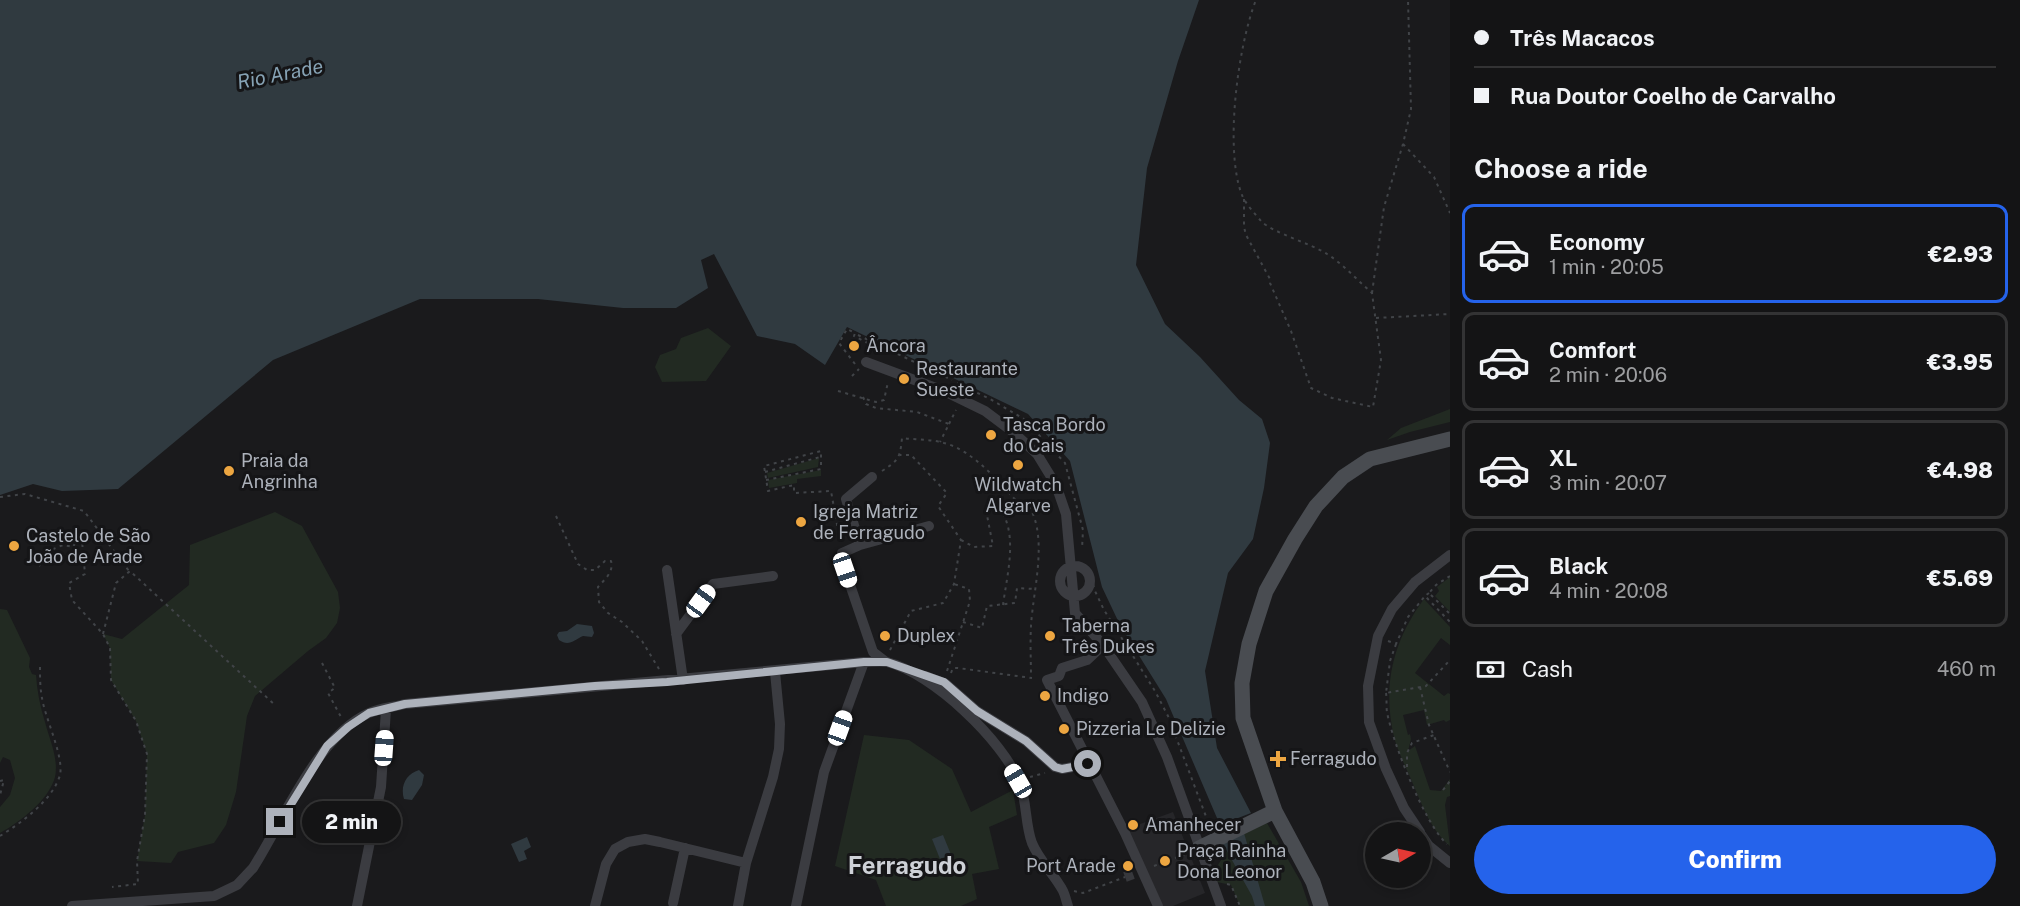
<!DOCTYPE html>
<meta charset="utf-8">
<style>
:root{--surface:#141415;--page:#1d1d1e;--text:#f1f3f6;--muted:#9d9ea0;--line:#333334;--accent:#2563eb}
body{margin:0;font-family:"Public Sans",sans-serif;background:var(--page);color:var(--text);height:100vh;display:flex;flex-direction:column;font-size:22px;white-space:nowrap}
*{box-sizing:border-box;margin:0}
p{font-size:20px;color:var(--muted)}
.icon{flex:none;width:33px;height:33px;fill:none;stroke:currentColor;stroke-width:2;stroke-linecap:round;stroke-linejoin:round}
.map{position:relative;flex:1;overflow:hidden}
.sheet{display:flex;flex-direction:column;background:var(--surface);width:570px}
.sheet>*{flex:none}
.top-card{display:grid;align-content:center;height:132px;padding:0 24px;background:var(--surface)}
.needle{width:39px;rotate:81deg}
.controls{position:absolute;left:1365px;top:822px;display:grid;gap:12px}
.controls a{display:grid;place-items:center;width:66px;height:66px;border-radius:50%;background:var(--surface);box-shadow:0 3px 9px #0003,0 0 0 2px var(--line);font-size:30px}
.end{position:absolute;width:27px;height:27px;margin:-14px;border:8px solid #adb2bb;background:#111;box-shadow:0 0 0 3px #111}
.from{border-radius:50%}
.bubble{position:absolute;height:42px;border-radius:21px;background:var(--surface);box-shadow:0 3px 9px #0003,0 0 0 2px var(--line);font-size:20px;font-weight:800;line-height:42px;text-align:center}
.car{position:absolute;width:18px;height:36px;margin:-18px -9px;border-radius:8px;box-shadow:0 0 4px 2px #0007;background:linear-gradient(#fff 24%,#345 0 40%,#fff 0 76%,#345 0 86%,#fff 0)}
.top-card b{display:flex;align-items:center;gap:21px;height:57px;font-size:22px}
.top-card b+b{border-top:2px solid var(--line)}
.top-card i{width:15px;height:15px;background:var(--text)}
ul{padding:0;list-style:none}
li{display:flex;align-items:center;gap:18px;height:99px;margin:0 12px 9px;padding:0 12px;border:3px solid var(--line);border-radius:12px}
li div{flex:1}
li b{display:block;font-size:22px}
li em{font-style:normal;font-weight:800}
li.selected{border-color:var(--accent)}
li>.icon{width:54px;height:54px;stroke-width:1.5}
h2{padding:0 24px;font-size:27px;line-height:72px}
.pay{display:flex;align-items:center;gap:15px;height:66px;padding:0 24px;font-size:22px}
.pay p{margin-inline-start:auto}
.action{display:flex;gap:12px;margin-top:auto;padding:12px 24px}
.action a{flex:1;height:69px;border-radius:36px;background:var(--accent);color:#fff;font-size:24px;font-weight:800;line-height:69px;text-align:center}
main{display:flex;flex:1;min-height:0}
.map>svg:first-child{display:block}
</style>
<main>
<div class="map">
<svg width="1450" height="906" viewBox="0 0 1450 906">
<rect width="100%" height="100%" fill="#1a1a1c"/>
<path fill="#262629" d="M1173,812L1205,893L1173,906H1158L1125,833L1132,827Z"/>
<path fill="#222a22" d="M708,328L731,346L706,381L662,382L655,367L660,355L676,349L681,338Z
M1450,409V422L1410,432L1387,440L1401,428Z
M819,458L818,467L768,478L767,473Z
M821,470V476L797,479V483L769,488L768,480Z
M275,512L302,526L338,592L340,608L337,623L326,638L308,651L255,696L247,716L236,792L226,825L214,843L178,852L171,863L137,861L145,815L147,754L136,721L111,680L110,648L103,634L122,639L189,585L190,545Z
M1450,577V612L1435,596L1439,591L1437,587Z
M1424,599L1450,627V645L1441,638L1415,673L1444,696L1448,693L1450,694V720L1446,722L1444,720L1427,725L1424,710L1403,715L1408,735L1410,734L1411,739L1408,751L1415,746L1430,790L1441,791L1450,779V796L1447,797L1445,805L1450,846C1431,830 1423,807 1413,784C1407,769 1398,753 1394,737C1382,685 1393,641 1424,599Z
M0,609L7,610L30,658L29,667L32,674L36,675C37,691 40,706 45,722C49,738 59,759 55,777C49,800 20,822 0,833V807L10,795L15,778L10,760L3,757L0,763Z
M864,735L909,740L952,769L971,812L1013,790L1017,815L989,827L999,869L972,874L977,899L961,906H886L876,880L835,866Z
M1267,823L1301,882L1309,906H1240L1231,885L1217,882L1214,871L1227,851L1223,844Z"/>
<path fill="#303a40" d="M0,0H1199L1178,61L1147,168L1136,265L1165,324L1200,357L1239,400L1262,419L1270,443L1264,488L1253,539L1228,573L1205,671L1217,748L1251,813L1220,825L1166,699L1120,625L1102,587L1070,461L1028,414L847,327L825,365L795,344L757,336L714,254L701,260L708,288L676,308H623L538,299H420L273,360L118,489L62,491L33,484L0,495Z
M577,624L592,626L594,633L592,637L583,636C574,640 569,647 559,640L557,635L559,632L567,631Z
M419,770L424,775L422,785L412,800L404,799C400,786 406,774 419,770Z
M1244,833L1265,906H1255L1252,896L1223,844Z
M943,835L952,857L946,859L945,857L940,859L932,839Z
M527,837L531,847L524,851L527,859L519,862L511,844Z"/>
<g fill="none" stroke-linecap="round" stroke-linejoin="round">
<path stroke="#37383c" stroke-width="10" stroke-dasharray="10 5" stroke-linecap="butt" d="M1125,877L1133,874"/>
<path stroke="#414448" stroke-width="2" stroke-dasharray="3 4.5" stroke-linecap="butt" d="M1403,144L1434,177L1450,213
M1244,199V227L1246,235L1270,279V283L1291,331L1311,388L1332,398L1373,407L1381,360L1372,293C1357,280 1343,264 1327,254C1310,243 1273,233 1261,221C1255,214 1245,203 1242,195C1224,150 1238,45 1256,0
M1372,293L1384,207L1403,144L1411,109L1408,0
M1376,318L1450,314
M858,335L879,345
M855,364L839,343L847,329L855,333L854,336L877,348L879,345L952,380
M852,376L859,369
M957,383L990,399L1024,419L1065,463L1083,530L1082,549
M838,391L876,402L884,400L888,382
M863,397L866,404L876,408L917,412L949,424L940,442
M949,424L956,410
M882,471C899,460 900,458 902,438C916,440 931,439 944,443C973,450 1001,484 1020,505L1026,502C1050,533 1033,589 1031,626C1030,643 1031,661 1031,678
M765,472L820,457
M766,480L821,469V451L764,466L768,491L794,485V493L831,491L840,541
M0,497L25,494L84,511L129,571
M1033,511L1050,506
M556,516L578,564L587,570H595L605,561H611C614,572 605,579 598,587L599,602L608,613L622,622L642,641L659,669
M961,540L974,547L993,546L986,510L996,504
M1083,565L1089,571L1095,591L1104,610L1155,691L1168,716L1210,827
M39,566L49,555L53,558L51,550L63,545L73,547L77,540L82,541L85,574L69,583L72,600L103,634L110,648L111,680L136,721L147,754L145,815L137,861L138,884L112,887
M1450,576L1436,585L1429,593L1450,614
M1429,593L1425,596L1450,622
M1003,605C1007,574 1020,529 996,504L1007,490
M963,622L982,628L987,606L1015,603L1017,588L1035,589
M103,634L116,583L130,571L275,705
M1388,641L1396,644L1408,617L1425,596
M1396,644L1390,661L1386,693L1426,686L1450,660
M890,650L911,611L943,603L954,584L961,540L938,506L947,493L911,455H900
M322,663L335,688L328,693L341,717
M947,671L970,601L969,589L954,584
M951,673L953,668H958L1032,678
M1420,687L1429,725L1450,772
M1386,693C1387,699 1386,706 1387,712C1392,741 1425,825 1447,844
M1407,767V753L1412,743L1434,735
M1030,777L1045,773
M0,781L4,780L0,795
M1443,790L1450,781
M0,836C21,823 53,800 60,775C64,756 45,718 42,698C40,688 40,677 40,666
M1154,866L1188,853
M1227,884L1231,885L1240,906
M1074,891L1083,893L1125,877"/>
<path stroke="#3b3c41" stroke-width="10" d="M866,362L944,391L985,411L1013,432L1037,454L1056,485L1066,514L1075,613L1103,645L1142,702L1167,757L1221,906
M872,477L846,499L860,545L842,553L845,570L873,652L886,662
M860,545L929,526
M1060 581a15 15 0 1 1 30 0a15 15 0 1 1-30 0Z
M667,570L683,680
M676,634L713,584L773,576
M1103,645L1087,660L1062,668L1059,676L1047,680L1125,833L1158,906
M925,676L946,684L977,711L1026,741L1055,767L1062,769L1088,764
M1420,832L1404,808L1386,769L1369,722L1368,686L1378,636L1392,609L1415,582L1450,555
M1420,833L1429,846L1450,863
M673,903L685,848
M72,906L214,896L237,885L253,868C283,821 317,736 369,713C380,708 394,707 405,704L864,662C872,662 880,661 887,662C932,673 1004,741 1020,784C1027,802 1025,824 1032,843C1039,860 1053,873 1062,889C1065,894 1066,900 1068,906
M357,906L381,787L386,709
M595,906L606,864L615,849L628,842L645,839L660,842L746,863
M738,906L746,863L773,777L779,749L780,724L775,672
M796,906L824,772L864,662"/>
<path stroke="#494c51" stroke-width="15" d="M1199,848L1275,811
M1321,906L1313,882L1275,811L1243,718L1242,683L1249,644L1266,591L1295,539L1316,506L1343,477L1370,459L1450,439"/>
</g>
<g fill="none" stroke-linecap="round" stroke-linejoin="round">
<path stroke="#adb2bb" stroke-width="8" d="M280,822L327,746L348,727L369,713L405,704L595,686L667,682L864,662H887L944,682L977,711L1026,741L1055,767L1062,769L1088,764"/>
</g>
<g fill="#eda641" stroke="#151517" stroke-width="2">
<circle cx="854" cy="346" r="6"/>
<circle cx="904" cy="379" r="6"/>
<circle cx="991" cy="435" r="6"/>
<circle cx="1018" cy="465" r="6"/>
<circle cx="229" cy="471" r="6"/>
<circle cx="801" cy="522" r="6"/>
<circle cx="14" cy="546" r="6"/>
<circle cx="885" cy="636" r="6"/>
<circle cx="1050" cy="636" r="6"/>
<circle cx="1045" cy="696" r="6"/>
<circle cx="1064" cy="729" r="6"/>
<path d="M1275 750h6v6h6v6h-6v6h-6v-6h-6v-6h6z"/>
<circle cx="1133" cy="825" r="6"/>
<circle cx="1165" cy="861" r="6"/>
<circle cx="1128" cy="866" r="6"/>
</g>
<g text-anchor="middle" stroke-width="6" stroke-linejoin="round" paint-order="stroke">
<g font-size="18" fill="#adb2bb" stroke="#151517" text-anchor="start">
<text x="866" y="352">Âncora</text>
<text x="916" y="375">Restaurante<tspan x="916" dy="21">Sueste</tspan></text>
<text x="1003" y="431">Tasca Bordo<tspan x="1003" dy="21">do Cais</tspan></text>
<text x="241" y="467">Praia da<tspan x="241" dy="21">Angrinha</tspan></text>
<text x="1018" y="491" text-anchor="middle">Wildwatch<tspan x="1018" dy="21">Algarve</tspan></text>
<text x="813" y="518">Igreja Matriz<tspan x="813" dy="21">de Ferragudo</tspan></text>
<text x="26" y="542">Castelo de São<tspan x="26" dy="21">João de Arade</tspan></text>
<text x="1062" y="632">Taberna<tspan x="1062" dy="21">Três Dukes</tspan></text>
<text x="897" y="642">Duplex</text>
<text x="1057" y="702">Indigo</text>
<text x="1076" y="735">Pizzeria Le Delizie</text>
<text x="1290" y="765">Ferragudo</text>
<text x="1145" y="831">Amanhecer</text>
<text x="1177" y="857">Praça Rainha<tspan x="1177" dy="21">Dona Leonor</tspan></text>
<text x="1116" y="872" text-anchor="end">Port Arade</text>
</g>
<g font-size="20" font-style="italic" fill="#86a2b4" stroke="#151517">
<text transform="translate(280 74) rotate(-11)" y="7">Rio Arade</text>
</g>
<g font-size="24" font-weight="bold" fill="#ced1d7" stroke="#151517">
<text x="907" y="874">Ferragudo</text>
</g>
</g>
</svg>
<div class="controls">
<a><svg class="needle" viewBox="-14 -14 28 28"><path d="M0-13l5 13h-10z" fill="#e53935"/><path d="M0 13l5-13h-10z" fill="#9d9ea0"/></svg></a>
</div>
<i class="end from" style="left:1088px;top:764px"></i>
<i class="end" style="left:280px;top:822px"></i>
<div class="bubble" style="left:302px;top:801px;width:99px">2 min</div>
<i class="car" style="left:845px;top:570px;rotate:161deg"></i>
<i class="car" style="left:701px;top:601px;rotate:36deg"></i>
<i class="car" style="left:840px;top:728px;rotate:20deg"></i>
<i class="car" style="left:384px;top:748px;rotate:4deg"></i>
<i class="car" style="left:1018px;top:781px;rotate:330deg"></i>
</div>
<section class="sheet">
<div class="top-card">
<b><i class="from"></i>Três Macacos</b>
<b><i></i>Rua Doutor Coelho de Carvalho</b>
</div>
<h2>Choose a ride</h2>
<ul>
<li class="selected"><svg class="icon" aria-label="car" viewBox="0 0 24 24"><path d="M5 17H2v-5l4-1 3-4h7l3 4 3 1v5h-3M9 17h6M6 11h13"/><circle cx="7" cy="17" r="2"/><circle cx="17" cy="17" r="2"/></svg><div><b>Economy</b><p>1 min · 20:05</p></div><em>€2.93</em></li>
<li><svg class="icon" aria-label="car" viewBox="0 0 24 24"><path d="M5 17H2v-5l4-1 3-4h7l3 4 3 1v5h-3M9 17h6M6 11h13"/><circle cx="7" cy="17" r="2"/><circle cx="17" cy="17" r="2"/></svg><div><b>Comfort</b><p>2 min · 20:06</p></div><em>€3.95</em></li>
<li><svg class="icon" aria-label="car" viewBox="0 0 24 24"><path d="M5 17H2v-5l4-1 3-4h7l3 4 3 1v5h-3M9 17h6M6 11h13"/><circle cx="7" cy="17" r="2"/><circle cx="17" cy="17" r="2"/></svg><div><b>XL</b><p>3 min · 20:07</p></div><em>€4.98</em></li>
<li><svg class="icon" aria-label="car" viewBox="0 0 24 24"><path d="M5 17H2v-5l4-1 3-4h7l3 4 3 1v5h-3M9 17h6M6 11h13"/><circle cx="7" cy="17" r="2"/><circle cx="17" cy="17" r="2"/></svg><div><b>Black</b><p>4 min · 20:08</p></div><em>€5.69</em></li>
</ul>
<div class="pay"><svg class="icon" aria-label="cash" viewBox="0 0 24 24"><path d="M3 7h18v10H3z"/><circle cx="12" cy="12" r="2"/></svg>Cash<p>460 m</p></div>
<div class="action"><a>Confirm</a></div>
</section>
</main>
